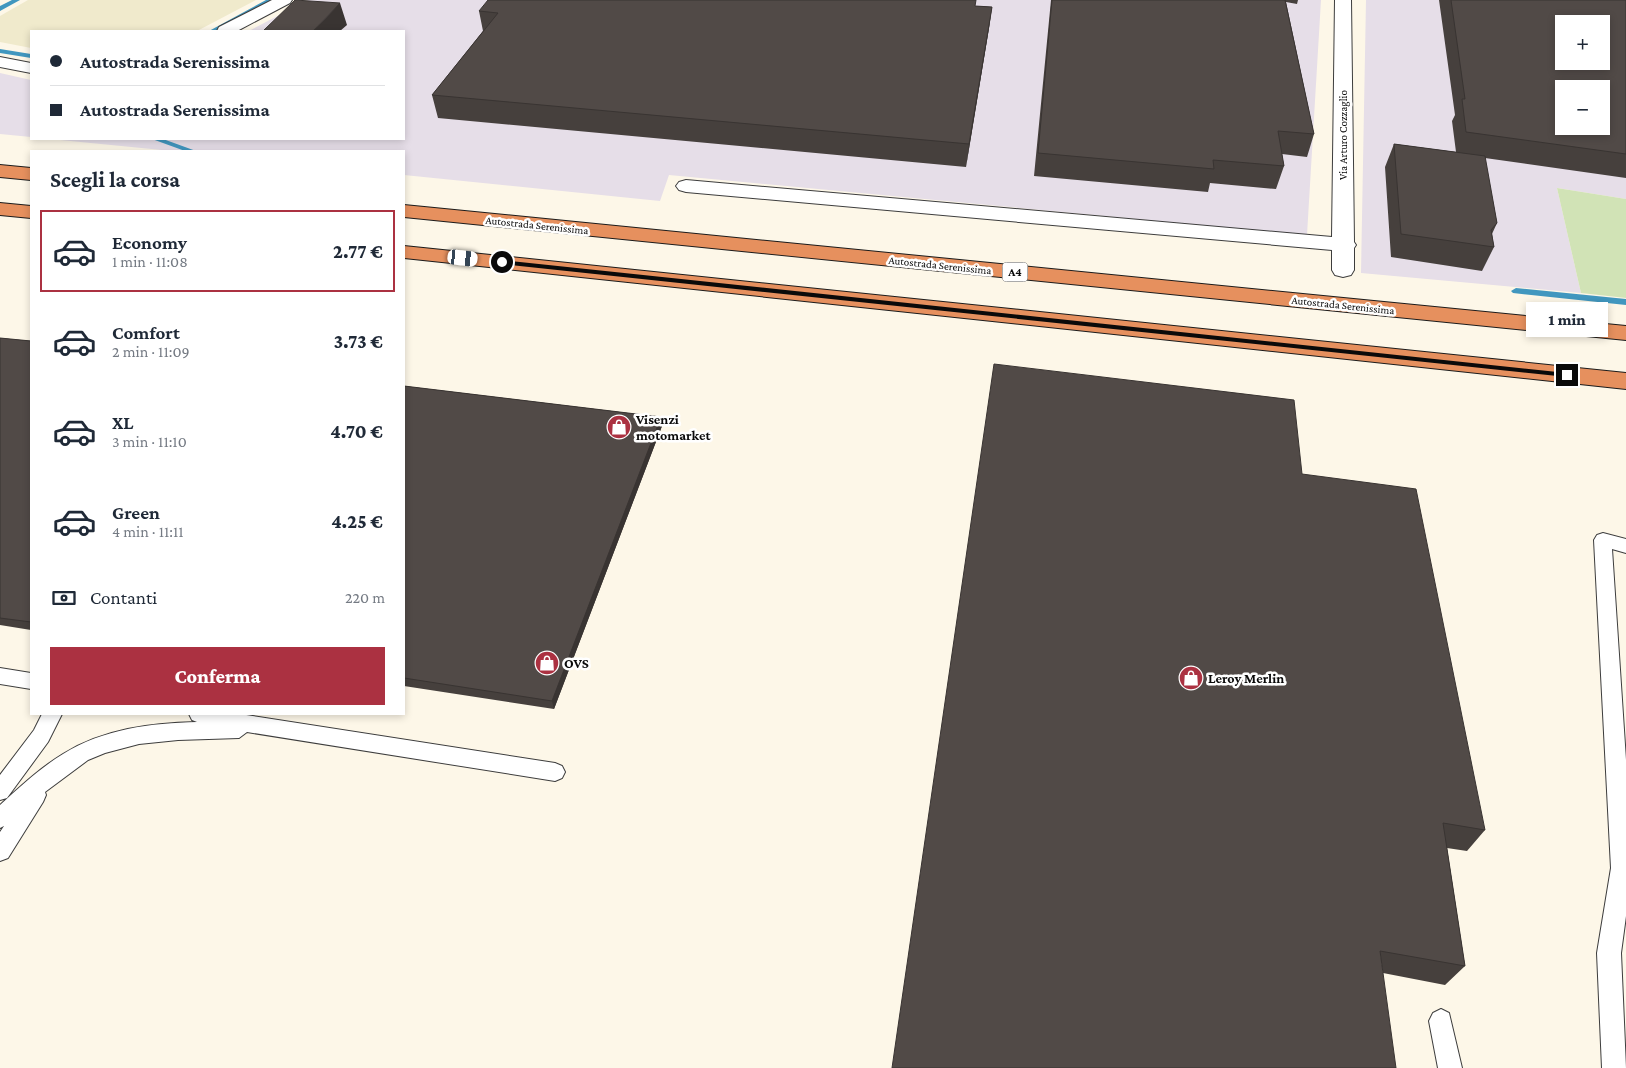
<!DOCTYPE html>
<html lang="it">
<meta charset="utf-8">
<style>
:root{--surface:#fff;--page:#f6f6f7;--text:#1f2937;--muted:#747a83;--line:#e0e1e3;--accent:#ab3141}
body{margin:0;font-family:"Crimson Pro",serif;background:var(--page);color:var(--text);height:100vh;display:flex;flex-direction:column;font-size:19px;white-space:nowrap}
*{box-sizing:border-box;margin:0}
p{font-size:16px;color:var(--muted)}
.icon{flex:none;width:28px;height:28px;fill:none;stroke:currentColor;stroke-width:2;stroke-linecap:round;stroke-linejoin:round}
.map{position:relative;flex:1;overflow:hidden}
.drawer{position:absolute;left:30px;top:150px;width:375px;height:565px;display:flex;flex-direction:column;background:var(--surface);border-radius:0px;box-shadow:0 2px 8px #0003}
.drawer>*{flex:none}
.hud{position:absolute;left:30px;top:30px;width:375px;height:110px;border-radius:0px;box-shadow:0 2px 8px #0003;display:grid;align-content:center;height:110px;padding:0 20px;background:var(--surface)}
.buttons{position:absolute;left:1555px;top:15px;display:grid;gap:10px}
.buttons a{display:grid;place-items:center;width:55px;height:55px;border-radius:0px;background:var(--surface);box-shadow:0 2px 8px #0003;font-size:25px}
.end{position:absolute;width:22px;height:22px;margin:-11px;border:6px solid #0a0a0a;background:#fff;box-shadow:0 0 0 2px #fff}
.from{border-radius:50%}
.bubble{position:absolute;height:35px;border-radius:0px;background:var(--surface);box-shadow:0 2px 8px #0003;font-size:16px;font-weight:800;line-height:35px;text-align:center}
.car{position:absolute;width:15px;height:30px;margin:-15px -8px;border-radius:6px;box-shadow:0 0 4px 1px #0007;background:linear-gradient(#fff 24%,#345 0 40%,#fff 0 76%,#345 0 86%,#fff 0)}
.hud b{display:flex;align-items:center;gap:18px;height:48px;font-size:19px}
.hud b+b{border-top:1px solid var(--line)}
.hud i{width:12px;height:12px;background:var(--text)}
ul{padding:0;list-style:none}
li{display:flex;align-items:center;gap:15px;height:82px;margin:0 10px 8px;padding:0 10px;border:2px solid transparent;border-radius:0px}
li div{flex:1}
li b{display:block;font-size:19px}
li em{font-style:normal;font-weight:800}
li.active{border-color:var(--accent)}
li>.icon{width:45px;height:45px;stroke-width:1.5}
h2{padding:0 20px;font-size:22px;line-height:60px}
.pay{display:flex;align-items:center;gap:12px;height:55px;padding:0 20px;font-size:19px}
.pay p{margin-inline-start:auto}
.primary-button{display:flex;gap:10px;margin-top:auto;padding:10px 20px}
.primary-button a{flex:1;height:58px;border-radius:0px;background:var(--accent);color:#fff;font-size:20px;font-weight:800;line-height:58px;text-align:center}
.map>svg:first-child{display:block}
</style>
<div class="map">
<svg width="1626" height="1068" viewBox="0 0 1626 1068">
<rect width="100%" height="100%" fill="#fdf7e8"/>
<path fill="#e6dee8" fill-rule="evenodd" d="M308,0H1321L1307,235L669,175L660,201L404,175V151H172L50,139H404V31H249Z
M1366,0H1626V199L1557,188L1581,293L1361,273ZM1564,24H1601V61H1564ZM1564,89H1601V126H1564Z
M0,73L31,80V137L0,134Z"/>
<path fill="#f0eacc" d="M28,0H256L197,31H31V48L0,42V16Z"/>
<path fill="#d1e3b6" d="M1557,188L1626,199V298L1581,293Z"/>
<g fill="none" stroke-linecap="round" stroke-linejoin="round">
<path fill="#4197bf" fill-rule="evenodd" d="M12,0H20L0,11V6Z
M266,0H274L217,31H209Z
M0,49L31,54V58L0,53Z
M152,139H163L196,151H185Z
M1516,288L1626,299V305L1513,293L1511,291Z"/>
<g stroke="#3d3d3d" stroke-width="2">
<path id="service" d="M1603,533L1626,539V553L1612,549L1626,760V916L1621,953L1626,1068H1602L1597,953L1611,868L1594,540L1597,535Z
M0,668L31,673V689L0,684Z
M42,714H62L48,742L7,798L0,800V775L34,730Z
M189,714H240L555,763L562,766L565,772L562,778L555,781L247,732L239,738L178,740L139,744L105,753L88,760L45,792L46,795L43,802L8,858L0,861V832L4,826L0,828V805C20,787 40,768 63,754C103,729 151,723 197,722L192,720Z
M1441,1009L1449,1013L1462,1068H1438L1429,1021L1433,1013Z"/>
</g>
<g stroke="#3d3d3d" stroke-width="2">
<path id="minor" d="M272,0H292L290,3L237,31H217L219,27Z
M1335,0H1351L1354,242L1356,245L1354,248V270L1351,275L1343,277L1335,275L1332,270V250L686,192L679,190L676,186L679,182L686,180L1332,237Z
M0,57L31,63V73L0,67Z"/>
</g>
<g stroke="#1b1b1b" stroke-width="2">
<path id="motorway" d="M0,165L31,168V180L0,177Z
M0,203L31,206V218L0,215Z
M404,205L1626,326V340L404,217Z
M404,246L1626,373V389L404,258Z"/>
</g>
<use href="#service" fill="#fff" fill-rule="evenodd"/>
<use href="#minor" fill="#fff" fill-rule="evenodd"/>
<use href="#motorway" fill="#e6905e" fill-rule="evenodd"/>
</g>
<path fill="#46403d" d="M1051,0H1298L1297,4L1286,2L1314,134L1307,157L1282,154L1284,166L1276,189L1210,183L1208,192L1034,176Z
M1439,0H1626V178L1485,158L1497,223L1492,234L1494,247L1482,271L1391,257L1385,167L1394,144L1456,152L1452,121L1455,115Z
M976,6L992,7L989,28L966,167L438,118L432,95L483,31L479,11Z
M0,338L31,341V630L0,625Z
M404,386L661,417L662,426L554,709L404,686Z
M1302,474L1485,830L1467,851L1447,848L1465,966L1445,985L1383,973Z"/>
<path fill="#393432" d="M340,3L347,25L340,31H313Z
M992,7L989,28L966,167L969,144Z
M661,417L662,426L554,709L552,701Z"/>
<path fill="#514a47" stroke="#393432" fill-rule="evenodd" d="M295,0L340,3L313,31H263Z
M488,0H976L975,6L992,7L969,144L432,95L498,13L479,11Z
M1052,0H1285L1314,134L1278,131L1284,166L1213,160L1214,169L1038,153Z
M1451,0H1626V154L1466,132L1462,99H1465ZM1564,24H1601V61H1564ZM1564,89H1601V126H1564Z
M1394,144L1485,156L1497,223L1491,230L1494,247L1401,234Z
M0,338L31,341V622L0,618Z
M994,364L1294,400L1302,474L1416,489L1485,830L1443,823L1465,966L1380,951L1396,1068H892Z
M404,386L661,417L552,701L404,678Z"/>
<path fill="#0a0a0a" d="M502,260L1567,373L1570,375L1567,377L500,264Z"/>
<defs>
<g id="shop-disc" transform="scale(1.25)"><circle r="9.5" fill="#ab3141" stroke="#fff"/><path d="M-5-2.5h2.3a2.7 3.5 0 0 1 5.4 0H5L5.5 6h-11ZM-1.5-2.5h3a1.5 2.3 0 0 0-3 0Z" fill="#fff"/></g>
</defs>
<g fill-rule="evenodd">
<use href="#shop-disc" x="619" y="427"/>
<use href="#shop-disc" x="547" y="663"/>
<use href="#shop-disc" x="1191" y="678"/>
</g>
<g text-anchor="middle" stroke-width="5" stroke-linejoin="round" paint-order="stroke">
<g font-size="11" fill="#0a0a0a" stroke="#fff">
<text transform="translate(1343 135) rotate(-90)" y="4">Via Arturo Cozzaglio</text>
<text transform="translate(537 225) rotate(6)" y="4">Autostrada Serenissima</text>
<text transform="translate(940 265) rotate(6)" y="4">Autostrada Serenissima</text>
<text transform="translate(1343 305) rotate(6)" y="4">Autostrada Serenissima</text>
</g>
<rect fill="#fff" stroke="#545454" stroke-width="1" x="1002.5" y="262.5" width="25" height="19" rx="4"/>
<g font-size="12" font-weight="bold" fill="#0a0a0a">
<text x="1015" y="276">A4</text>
</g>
<g font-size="14" font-weight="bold" fill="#0a0a0a" stroke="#fff" text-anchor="start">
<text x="636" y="424">Visenzi<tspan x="636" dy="16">motomarket</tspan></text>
<text x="564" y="668">OVS</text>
<text x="1208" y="683">Leroy Merlin</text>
</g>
</g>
</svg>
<div class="buttons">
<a>+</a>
<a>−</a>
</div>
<i class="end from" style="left:502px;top:262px"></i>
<i class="end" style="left:1567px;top:375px"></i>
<div class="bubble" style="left:1526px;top:302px;width:82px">1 min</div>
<i class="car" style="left:463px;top:258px;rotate:96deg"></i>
<div class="hud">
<b><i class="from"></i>Autostrada Serenissima</b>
<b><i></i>Autostrada Serenissima</b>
</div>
<section class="drawer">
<h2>Scegli la corsa</h2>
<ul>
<li class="active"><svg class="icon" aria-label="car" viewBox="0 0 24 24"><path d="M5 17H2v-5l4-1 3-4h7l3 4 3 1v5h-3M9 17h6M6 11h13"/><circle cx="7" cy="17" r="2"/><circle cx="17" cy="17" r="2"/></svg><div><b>Economy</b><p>1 min · 11:08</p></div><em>2.77 €</em></li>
<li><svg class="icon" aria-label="car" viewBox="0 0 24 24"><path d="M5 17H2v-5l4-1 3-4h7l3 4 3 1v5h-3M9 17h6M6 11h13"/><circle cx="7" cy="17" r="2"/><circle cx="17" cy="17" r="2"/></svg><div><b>Comfort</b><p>2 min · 11:09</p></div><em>3.73 €</em></li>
<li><svg class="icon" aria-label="car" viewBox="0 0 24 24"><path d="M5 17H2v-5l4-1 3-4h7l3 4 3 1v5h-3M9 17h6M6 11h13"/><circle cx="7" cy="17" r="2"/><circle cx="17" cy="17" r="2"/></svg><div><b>XL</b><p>3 min · 11:10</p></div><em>4.70 €</em></li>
<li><svg class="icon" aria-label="car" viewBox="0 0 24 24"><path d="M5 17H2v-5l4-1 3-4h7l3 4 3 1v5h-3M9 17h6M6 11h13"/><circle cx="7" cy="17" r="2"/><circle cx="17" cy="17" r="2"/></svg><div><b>Green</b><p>4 min · 11:11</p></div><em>4.25 €</em></li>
</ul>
<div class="pay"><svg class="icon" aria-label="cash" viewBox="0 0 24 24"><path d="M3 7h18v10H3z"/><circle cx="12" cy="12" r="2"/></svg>Contanti<p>220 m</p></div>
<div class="primary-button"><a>Conferma</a></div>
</section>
</div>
